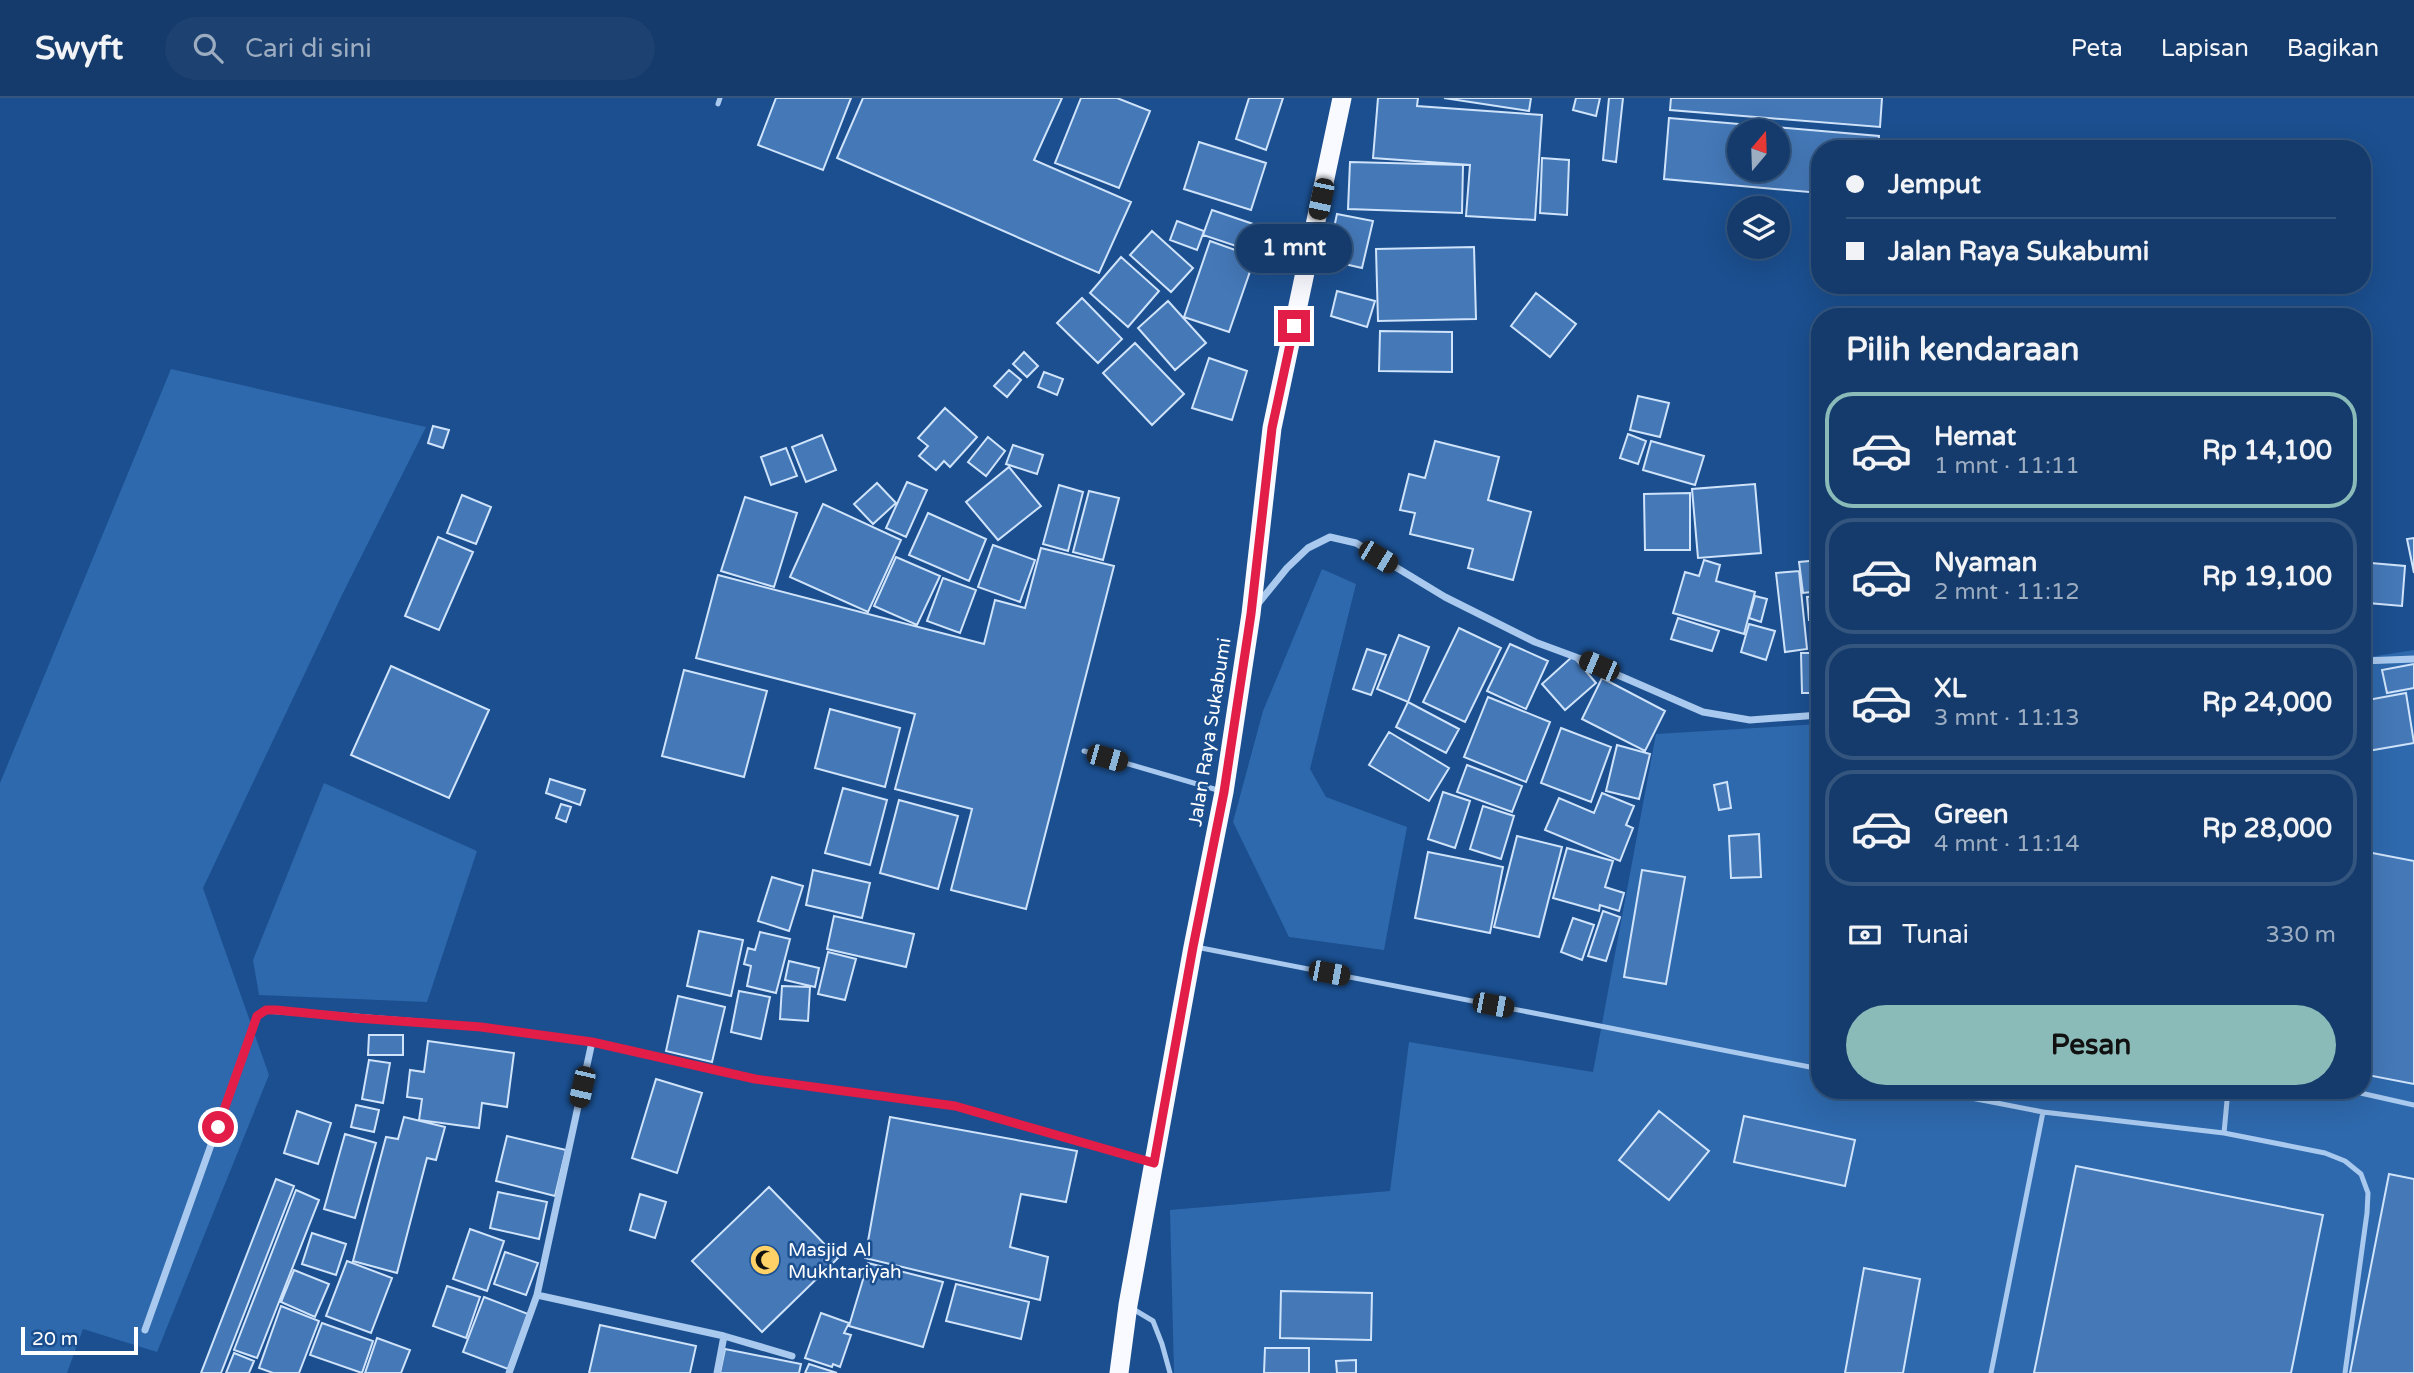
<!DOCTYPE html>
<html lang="id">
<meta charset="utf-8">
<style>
:root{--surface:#143b6b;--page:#1d4271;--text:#f1f3f6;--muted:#9dadc1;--line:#33557e;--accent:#8bbbb9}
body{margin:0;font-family:"Varela Round",sans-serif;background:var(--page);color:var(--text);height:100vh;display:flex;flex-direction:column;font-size:26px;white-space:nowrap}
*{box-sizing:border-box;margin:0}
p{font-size:23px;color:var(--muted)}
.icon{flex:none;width:38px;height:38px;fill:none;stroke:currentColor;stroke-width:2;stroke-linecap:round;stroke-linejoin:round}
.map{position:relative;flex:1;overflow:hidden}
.drawer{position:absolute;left:1811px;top:210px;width:560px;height:791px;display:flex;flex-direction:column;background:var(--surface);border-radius:28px;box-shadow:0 7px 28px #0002,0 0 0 2px var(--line)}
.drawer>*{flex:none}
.hud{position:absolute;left:1811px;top:42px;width:560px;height:154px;border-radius:28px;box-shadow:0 7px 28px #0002,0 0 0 2px var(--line);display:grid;align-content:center;height:154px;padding:0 35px;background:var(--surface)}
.needle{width:46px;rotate:19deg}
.tools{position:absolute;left:1727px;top:21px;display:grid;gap:14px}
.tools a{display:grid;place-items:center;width:63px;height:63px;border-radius:50%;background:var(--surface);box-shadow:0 7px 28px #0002,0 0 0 2px var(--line);font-size:35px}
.scale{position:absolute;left:21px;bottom:18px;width:117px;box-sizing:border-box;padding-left:7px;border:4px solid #fff;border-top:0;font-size:19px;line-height:24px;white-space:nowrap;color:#fff;-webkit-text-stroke:5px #1b4f8f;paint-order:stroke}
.end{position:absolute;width:32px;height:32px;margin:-16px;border:9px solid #e11d48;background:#fff;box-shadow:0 0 0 4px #fff}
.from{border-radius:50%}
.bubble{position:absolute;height:49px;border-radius:24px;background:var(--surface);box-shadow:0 7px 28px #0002,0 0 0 2px var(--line);font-size:23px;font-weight:700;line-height:49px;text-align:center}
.car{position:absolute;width:21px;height:42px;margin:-21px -10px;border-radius:9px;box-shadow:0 0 5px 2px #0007;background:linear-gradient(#222 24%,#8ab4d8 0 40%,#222 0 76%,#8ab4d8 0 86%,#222 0)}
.hud b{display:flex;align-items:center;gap:24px;height:66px;font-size:26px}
.hud b+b{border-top:2px solid var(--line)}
.hud i{width:18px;height:18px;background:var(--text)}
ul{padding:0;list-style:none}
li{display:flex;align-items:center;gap:21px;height:116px;margin:0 14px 10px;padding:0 21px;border:4px solid var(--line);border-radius:28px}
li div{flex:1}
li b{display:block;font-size:26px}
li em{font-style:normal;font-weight:700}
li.on{border-color:var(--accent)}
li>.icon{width:63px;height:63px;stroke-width:1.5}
h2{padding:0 35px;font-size:32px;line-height:84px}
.pay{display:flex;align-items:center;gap:18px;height:77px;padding:0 35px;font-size:26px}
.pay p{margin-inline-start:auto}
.primary-button{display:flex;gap:14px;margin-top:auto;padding:14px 35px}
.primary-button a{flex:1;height:80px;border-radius:42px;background:var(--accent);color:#111;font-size:28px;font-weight:700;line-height:80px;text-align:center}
header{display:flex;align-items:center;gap:42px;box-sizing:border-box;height:98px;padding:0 35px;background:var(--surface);border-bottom:2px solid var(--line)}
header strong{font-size:33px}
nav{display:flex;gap:38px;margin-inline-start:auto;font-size:24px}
.search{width:490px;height:63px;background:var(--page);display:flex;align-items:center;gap:18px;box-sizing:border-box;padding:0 24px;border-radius:38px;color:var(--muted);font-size:26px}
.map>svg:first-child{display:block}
</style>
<header>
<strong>Swyft</strong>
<div class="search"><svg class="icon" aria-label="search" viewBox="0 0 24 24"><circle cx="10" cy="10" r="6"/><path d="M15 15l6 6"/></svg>Cari di sini</div>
<nav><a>Peta</a><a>Lapisan</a><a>Bagikan</a></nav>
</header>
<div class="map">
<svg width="2414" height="1275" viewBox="0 0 2414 1275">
<rect width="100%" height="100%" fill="#1b4f8f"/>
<path fill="#2e69ad" d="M171,271L426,329L342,497L203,790L269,977L157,1254L83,1231L67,1275H0V685Z
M1322,471L1356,486L1310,671L1326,699L1407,729L1384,852L1289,839L1233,724L1263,613Z
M2414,552V1275H1174L1170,1112L1390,1093L1409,944L1593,974L1656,636L1820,626V992H2362L2363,560Z
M324,685L477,753L427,904L259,897L253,862Z"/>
<path fill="#4478b7" stroke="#cfe3fa" stroke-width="2" fill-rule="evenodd" d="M776,0H851L823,72L758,47Z
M863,0H1062L1034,62L1131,104L1099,175L837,60Z
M1081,0H1117L1150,13L1119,90L1055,65Z
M1249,0H1283L1266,52L1236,41Z
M1378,0H1418L1417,8L1542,17L1535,122L1466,118L1470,67L1373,60Z
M1444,0H1531L1529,13Z
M1576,0H1600L1596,18L1573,12Z
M1609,0H1623L1616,64L1603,62Z
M1671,0H1882L1880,29L1670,12Z
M1669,20L1879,38L1878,51H1820V95L1664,81ZM1740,33H1778V72H1740Z
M1199,44L1266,65L1251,112L1184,91Z
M1542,60L1569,62L1567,117L1540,115Z
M1350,64L1463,67L1462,115L1348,111Z
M1212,112L1262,129L1254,154L1203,137Z
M1337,116L1373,123L1362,170L1327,162Z
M1177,123L1204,133L1197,152L1170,142Z
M1152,133L1193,170L1171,194L1130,157Z
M1210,143L1255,159L1229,234L1184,219Z
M1474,149L1476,221L1378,223L1376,151Z
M1121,159L1159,193L1128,229L1090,195Z
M1337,193L1375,203L1367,229L1331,218Z
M1536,195L1576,226L1550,259L1511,228Z
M1082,200L1122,241L1098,265L1057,225Z
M1168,203L1206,245L1175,272L1138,230Z
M1380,233L1452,234V274L1379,273Z
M1135,245L1184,296L1152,327L1103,275Z
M1024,254L1038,268L1027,279L1013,266Z
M1209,260L1247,273L1232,322L1192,310Z
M1009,272L1021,282L1007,299L994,288Z
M1044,274L1063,281L1057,297L1038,289Z
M1638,298L1669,305L1660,339L1630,332Z
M945,310L977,339L950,369L944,363L936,372L919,358L928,348L918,340Z
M433,328L449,332L443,350L428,345Z
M1628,336L1646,343L1638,366L1620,360Z
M822,337L836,372L806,384L792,349Z
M988,339L1005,353L986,378L968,364Z
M1435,343L1499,359L1488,402L1531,414L1513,482L1468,470L1473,451L1410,436L1415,415L1400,412L1409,376L1425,380Z
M1651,343L1704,358L1695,387L1643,372Z
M1013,347L1043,357L1037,376L1006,366Z
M786,350L797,378L771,387L761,359Z
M1009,369L1041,408L998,442L966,404Z
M907,384L927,392L906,439L886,430Z
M877,385L896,405L873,426L854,406Z
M1755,386L1761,455L1698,460L1692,391Z
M1059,387L1083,394L1068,453L1043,446Z
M1089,393L1119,400L1103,462L1073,454Z
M1690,395V452H1645L1644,396Z
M462,397L491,409L476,446L447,435Z
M745,399L797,415L774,489L721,473Z
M823,406L901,442L868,514L790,479Z
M928,415L986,441L969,483L909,457Z
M438,439L473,454L439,532L405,518Z
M2414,440V475L2407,441Z
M993,447L1035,462L1020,504L978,489Z
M1041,450L1114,468L1026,811L951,792L972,711L895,691L915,616L696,560L718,477L984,546L995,502L1025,510Z
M896,459L940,478L917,527L874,508Z
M1704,462L1720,467L1716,483L1755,494L1744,536L1673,515L1685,474L1699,478Z
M1820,462V493L1803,495L1799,464Z
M2371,465L2405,468L2402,508L2368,505Z
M1799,473L1807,551L1785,554L1776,475Z
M943,480L976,492L960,535L927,523Z
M1755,498L1767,501L1761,524L1749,520Z
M1820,498V521L1809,522L1807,499Z
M1678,520L1719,533L1712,553L1671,541Z
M1749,526L1775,533L1766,562L1741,554Z
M1459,530L1501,550L1465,624L1423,604Z
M1399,537L1429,549L1408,604L1377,591Z
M1510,546L1548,563L1526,611L1487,593Z
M1367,551L1386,557L1371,597L1353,591Z
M1801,555H1820V595H1802Z
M1573,558L1596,585L1565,612L1542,586Z
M2414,566V590L2387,595L2382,572Z
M391,568L489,612L449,700L351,657Z
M684,572L767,593L744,679L662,658Z
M1602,580L1665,613L1645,653L1582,621Z
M2406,595L2414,645L2362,654V603Z
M1488,599L1550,624L1526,684L1464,659Z
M1408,604L1459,631L1446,655L1396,629Z
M830,611L900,630L885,689L815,670Z
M1561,630L1611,649L1591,704L1541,685Z
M1389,634L1449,670L1429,703L1369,667Z
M1617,647L1650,656L1639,701L1606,693Z
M1467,667L1522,688L1512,714L1457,694Z
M550,681L585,692L580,707L546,695Z
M1727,684L1731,710L1719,712L1714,687Z
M843,690L887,702L870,767L825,755Z
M1443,694L1470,703L1455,750L1428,741Z
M1602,695L1634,708L1626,727L1633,730L1620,763L1545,732L1559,700L1594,715Z
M899,702L958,718L938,791L880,775Z
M561,706L571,709L566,724L556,720Z
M1483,708L1514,718L1501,761L1470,751Z
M1759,736L1761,779L1731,780L1729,738Z
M1517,738L1562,749L1539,839L1494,829Z
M1567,750L1613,763L1605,789L1624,795L1619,813L1600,807L1599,813L1553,800Z
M2362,753L2414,763V986L2362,976Z
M1428,754L1503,769L1490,835L1415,820Z
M813,772L870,785L862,820L806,807Z
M1642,772L1685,779L1666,886L1624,879Z
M772,779L803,788L789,833L758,823Z
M1603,813L1620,819L1606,863L1588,858Z
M834,818L914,836L906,869L827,851Z
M1573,820L1594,827L1582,862L1561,854Z
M699,833L743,842L731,898L687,888Z
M760,834L790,841L776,895L747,888L751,868L744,866L748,850L755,852Z
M828,854L856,861L845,902L818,896Z
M789,863L819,870L815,889L785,882Z
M782,888L810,889L808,923L780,921Z
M739,893L770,899L761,941L731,934Z
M678,898L725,909L712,964L666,953Z
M369,937H403V957H368Z
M428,943L514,955L507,1009L482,1005L479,1030L419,1022L422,1001L407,999L410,972L424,974Z
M369,962L390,965L383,1005L362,1001Z
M656,981L702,995L677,1075L632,1060Z
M356,1007L379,1012L374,1034L351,1029Z
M297,1013L331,1025L318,1066L284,1055Z
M1659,1013L1709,1053L1669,1102L1619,1062Z
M1744,1018L1855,1042L1845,1088L1734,1064Z
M404,1019L445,1029L436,1062L427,1060L397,1175L353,1163L386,1039L398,1041Z
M890,1019L1077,1053L1066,1104L1021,1096L1010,1149L1048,1159L1040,1202L865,1160Z
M345,1036L376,1045L355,1120L324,1111Z
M507,1038L566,1052L555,1098L496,1083Z
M2076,1068L2323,1117L2291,1275H2034Z
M2389,1076L2414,1081V1275H2350Z
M276,1081L294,1088L221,1275H201Z
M769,1089L838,1160L762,1234L692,1163Z
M296,1092L319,1102L257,1260L234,1252Z
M498,1094L547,1104L539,1141L490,1130Z
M640,1096L666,1104L655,1140L630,1132Z
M470,1131L504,1143L487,1193L453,1181Z
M312,1135L346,1146L336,1177L302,1166Z
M505,1154L538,1165L526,1197L494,1186Z
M347,1163L392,1180L371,1235L326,1218Z
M868,1165L943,1184L923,1249L849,1228Z
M1864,1170L1920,1181L1903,1275H1845Z
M294,1172L329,1186L315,1219L281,1204Z
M956,1186L1029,1204L1021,1241L946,1223Z
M447,1188L480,1199L466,1240L433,1228Z
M1281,1193L1372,1195L1371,1242L1280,1240Z
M484,1199L528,1216L508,1271L463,1254Z
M281,1208L319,1223L299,1275H273L259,1270Z
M821,1215L849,1225L844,1235L851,1237L840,1269L833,1266L832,1269L805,1260Z
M322,1225L373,1243L362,1275L310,1257Z
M600,1227L696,1248L690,1275H589Z
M377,1240L410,1252L401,1275H365Z
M1265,1250H1309V1275H1264Z
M725,1251L801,1266L799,1275H720Z
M234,1255L254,1263L249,1275H226Z
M1356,1262V1275H1337L1336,1263Z
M809,1266L837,1275H805Z"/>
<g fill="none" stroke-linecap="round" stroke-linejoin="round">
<path stroke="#a9c9ee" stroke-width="5" d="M718,6L720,0
M1084,653L1221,693
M1196,849L1820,971
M1930,992L2043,1014L2224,1035L2325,1055L2345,1063L2361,1076L2368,1095L2367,1115L2345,1275
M2347,992L2414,1007
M2224,1035L2228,992
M1133,1211L1153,1223L1162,1246L1170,1275
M1991,1275L2043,1014"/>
<path stroke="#a9c9ee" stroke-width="7" d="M1257,507L1287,470L1308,450L1330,439L1356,445L1445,499L1535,544L1581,561L1703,614L1750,622L1820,617
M2362,563L2414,561
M537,1197L724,1238L792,1258
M145,1232L257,918L266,912L482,929L592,944L755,981L955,1008L1153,1065
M509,1275L537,1197L592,944
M717,1275L724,1238"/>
<path stroke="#f8faff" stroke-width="19" d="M1119,1275L1128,1207L1193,849L1224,694L1251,516L1272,330L1342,0"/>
</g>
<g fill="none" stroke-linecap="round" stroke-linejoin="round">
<path stroke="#e11d48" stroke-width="9" d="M218,1029L257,918L266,912H276L356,920L481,929L592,944L755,981L955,1008L1154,1065L1193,849L1224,694L1251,516L1272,330L1294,228"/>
</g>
<defs>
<g id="mosque-disc" transform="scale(1.575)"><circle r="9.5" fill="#ffd166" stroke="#1b4f8f"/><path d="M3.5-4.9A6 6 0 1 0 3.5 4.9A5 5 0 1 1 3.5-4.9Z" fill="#111"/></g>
</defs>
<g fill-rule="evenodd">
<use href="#mosque-disc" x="765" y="1162"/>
</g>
<g text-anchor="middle" stroke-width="5" stroke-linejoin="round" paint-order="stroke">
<g font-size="19" fill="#fff" stroke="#1b4f8f">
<text transform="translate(1209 634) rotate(-81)" y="7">Jalan Raya Sukabumi</text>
</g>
<g font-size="19" fill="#fff" stroke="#1b4f8f" text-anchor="start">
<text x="788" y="1158">Masjid Al<tspan x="788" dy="22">Mukhtariyah</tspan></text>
</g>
</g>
</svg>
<div class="tools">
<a><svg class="needle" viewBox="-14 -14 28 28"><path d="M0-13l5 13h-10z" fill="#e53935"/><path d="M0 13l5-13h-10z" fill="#9dadc1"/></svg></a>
<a><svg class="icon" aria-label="layers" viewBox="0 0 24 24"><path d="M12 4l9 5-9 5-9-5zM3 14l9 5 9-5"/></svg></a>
</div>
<div class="scale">20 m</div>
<i class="end from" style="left:218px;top:1029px"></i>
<i class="end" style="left:1294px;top:228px"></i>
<div class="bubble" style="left:1236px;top:126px;width:116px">1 mnt</div>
<i class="car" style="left:1321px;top:101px;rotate:192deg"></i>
<i class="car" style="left:1378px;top:459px;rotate:121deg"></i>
<i class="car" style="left:1599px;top:568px;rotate:293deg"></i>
<i class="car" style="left:1107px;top:660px;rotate:106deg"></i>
<i class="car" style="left:1329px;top:875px;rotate:101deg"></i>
<i class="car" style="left:1493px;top:907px;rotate:101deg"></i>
<i class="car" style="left:582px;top:989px;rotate:193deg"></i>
<div class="hud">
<b><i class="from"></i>Jemput</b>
<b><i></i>Jalan Raya Sukabumi</b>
</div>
<section class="drawer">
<h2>Pilih kendaraan</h2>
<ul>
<li class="on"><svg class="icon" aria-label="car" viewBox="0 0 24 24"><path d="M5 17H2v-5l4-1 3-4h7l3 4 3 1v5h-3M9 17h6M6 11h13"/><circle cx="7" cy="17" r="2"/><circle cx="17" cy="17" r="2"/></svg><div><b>Hemat</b><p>1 mnt · 11:11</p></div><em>Rp 14,100</em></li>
<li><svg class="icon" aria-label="car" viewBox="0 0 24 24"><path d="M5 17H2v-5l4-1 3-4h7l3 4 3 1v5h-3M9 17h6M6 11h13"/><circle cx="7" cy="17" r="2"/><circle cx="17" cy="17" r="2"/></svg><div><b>Nyaman</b><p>2 mnt · 11:12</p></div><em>Rp 19,100</em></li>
<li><svg class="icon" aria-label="car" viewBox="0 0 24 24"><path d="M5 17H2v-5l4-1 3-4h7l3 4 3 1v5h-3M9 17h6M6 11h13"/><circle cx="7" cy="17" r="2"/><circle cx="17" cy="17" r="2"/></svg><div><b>XL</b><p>3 mnt · 11:13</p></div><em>Rp 24,000</em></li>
<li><svg class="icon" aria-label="car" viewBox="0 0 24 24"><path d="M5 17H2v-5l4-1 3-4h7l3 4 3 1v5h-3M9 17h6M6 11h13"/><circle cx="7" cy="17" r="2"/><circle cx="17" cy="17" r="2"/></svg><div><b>Green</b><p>4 mnt · 11:14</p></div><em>Rp 28,000</em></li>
</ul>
<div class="pay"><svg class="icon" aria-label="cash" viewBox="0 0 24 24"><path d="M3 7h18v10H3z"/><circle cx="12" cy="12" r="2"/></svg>Tunai<p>330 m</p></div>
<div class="primary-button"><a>Pesan</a></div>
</section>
</div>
